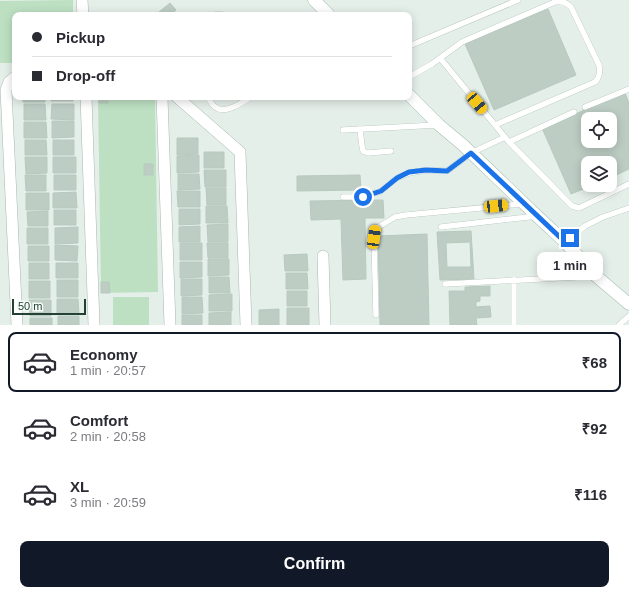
<!DOCTYPE html>
<meta charset="utf-8">
<style>
:root{--surface:#fff;--page:#f7f7f7;--text:#2b2b33;--muted:#7c7c81;--line:#e1e1e2;--accent:#111827}
body{margin:0;font-family:Helvetica,sans-serif;background:var(--page);color:var(--text);height:100vh;display:flex;flex-direction:column;font-size:15px;white-space:nowrap}
*{box-sizing:border-box;margin:0}
p{font-size:13px;color:var(--muted)}
.icon{flex:none;width:22px;height:22px;fill:none;stroke:currentColor;stroke-width:2;stroke-linecap:round;stroke-linejoin:round}
.map{position:relative;height:325px;overflow:hidden}
.sheet{display:flex;flex-direction:column;background:var(--surface);flex:1}
.sheet>*{flex:none}
.banner{position:absolute;left:12px;top:12px;width:400px;height:88px;border-radius:8px;box-shadow:0 2px 10px #0003;display:grid;align-content:center;height:88px;padding:0 20px;background:var(--surface)}
.buttons{position:absolute;left:581px;top:112px;display:grid;gap:8px}
.buttons a{display:grid;place-items:center;width:36px;height:36px;border-radius:8px;background:var(--surface);box-shadow:0 2px 10px #0003;font-size:20px}
.scale{position:absolute;left:12px;bottom:10px;width:74px;box-sizing:border-box;padding-left:4px;border:2px solid #234235;border-top:0;font-size:11px;line-height:14px;white-space:nowrap;color:#234235;-webkit-text-stroke:3px #f6fbf7;paint-order:stroke}
.end{position:absolute;width:18px;height:18px;margin:-9px;border:5px solid #1a73e8;background:#fff;box-shadow:0 0 0 2px #fff}
.from{border-radius:50%}
.bubble{position:absolute;height:28px;border-radius:8px;background:var(--surface);box-shadow:0 2px 10px #0003;font-size:13px;font-weight:600;line-height:28px;text-align:center}
.car{position:absolute;width:12px;height:24px;margin:-12px -6px;border-radius:5px;box-shadow:0 0 3px 1px #0007;background:linear-gradient(#f5c518 24%,#345 0 40%,#f5c518 0 76%,#345 0 86%,#f5c518 0)}
.banner b{display:flex;align-items:center;gap:14px;height:38px;font-size:15px}
.banner b+b{border-top:1px solid var(--line)}
.banner i{width:10px;height:10px;background:var(--text)}
ul{padding:7px 0 0;list-style:none}
li{display:flex;align-items:center;gap:12px;height:60px;margin:0 8px 6px;padding:0 12px;border:2px solid transparent;border-radius:8px}
li div{flex:1}
li b{display:block;font-size:15px}
li em{font-style:normal;font-weight:600}
li.on{border-color:var(--accent)}
li>.icon{width:36px;height:36px;stroke-width:1.5}
.cta{display:flex;gap:8px;margin-top:auto;padding:8px 20px}
.cta a{flex:1;height:46px;border-radius:8px;background:var(--accent);color:#fff;font-size:16px;font-weight:600;line-height:46px;text-align:center}
.map>svg:first-child{display:block}
</style>
<div class="map">
<svg width="629" height="325" viewBox="0 0 629 325">
<rect width="100%" height="100%" fill="#e5efe9"/>
<path fill="#bde0c2" d="M73,0V15H15V63H0V1Z
M98,97H155L158,292L101,293Z
M113,297H149V325H113Z"/>
<path fill="#bdcdc4" stroke="#b7c9bf" fill-rule="evenodd" d="M170,3L176,10L170,15H161L159,12Z
M548,9L576,75L494,110L465,44Z
M625,93L629,103V169L610,178V163H588V185H593L571,194L542,128ZM588,119H610V141H588Z
M23,97H45V102H23Z
M51,97H72L73,101H51Z
M99,97H108V103H99Z
M24,104H45L46,120H24Z
M52,104H74V120L51,119Z
M52,121H74V137L52,138Z
M24,122H46L47,138H24Z
M177,138H198V154L177,155Z
M25,140H46L47,155H25Z
M53,140H74V155H53Z
M204,152H224V168H204Z
M199,155V172L177,173V156Z
M25,157H47V173L26,174Z
M53,157H76V173H53Z
M144,164H153V175H144Z
M204,170H226V187H205Z
M178,174H199L200,189L178,190Z
M25,175H46V191H26Z
M54,175H76V190H54Z
M360,175L361,190L297,191V176Z
M206,188H226V205H207Z
M177,191H200V207H178Z
M76,192L77,208H53V193Z
M26,193H49V210H26Z
M383,200L384,218H365L366,279L343,280L341,219L311,220L310,201Z
M206,206H227L228,223H206Z
M179,209H200V224L179,225Z
M54,210H76V225H54Z
M48,211V226H28L27,212Z
M228,224V242H208L207,225Z
M200,226V242H179V227Z
M78,227V243L55,244V228Z
M27,228H48V244H27Z
M471,231L474,279L440,280L437,232Z
M427,234L429,325H380L378,236Z
M470,242L471,267H447L446,243Z
M180,243H202V260H180Z
M207,243H228V258H208Z
M55,245L78,246L77,261L55,260Z
M28,246H49V261H28Z
M307,254L308,271H285L284,255Z
M208,259H229V275L208,276Z
M180,262H202V277L180,278Z
M29,263H49V279H29Z
M56,263H78V278H56Z
M286,273H307L308,289H286Z
M209,277H229L230,293H209Z
M181,279H202V295L181,296Z
M57,280H78V297H57Z
M29,281H50V298H29Z
M101,282H109L110,293H101Z
M490,286V296H480V301L476,302V307L490,306L491,317L476,318L477,325H450L449,291H465V287Z
M287,291H307V306H287Z
M232,294V311H209V295Z
M182,297H202L203,313L182,314Z
M57,299H78L79,314H57Z
M29,300H51V316H30Z
M287,308H309V325H287Z
M279,309V325H259V310Z
M231,312V325H209V313Z
M182,315H202V325H182Z
M58,316H79V325H58Z
M30,318H52V325H30Z"/>
<g fill="none" stroke-linecap="round" stroke-linejoin="round">
<g stroke="#a7b8af" stroke-width="6">
<path id="service" d="M210,15L211,14L225,15
M409,46L518,0
M440,58L509,142L574,112
M409,77L432,64L462,42L555,2C562,1 566,2 571,7L599,65C600,72 600,77 595,82L495,125
M207,97C210,100 212,105 215,107C226,115 242,102 251,97
M585,107L629,89
M360,129L362,146L363,151L368,153L391,151
M343,130L437,125
M509,142L572,206L579,208L629,184
M343,197H363L381,191L397,178L409,173L426,170L447,171L471,153L505,137
M441,227L537,216
M565,242L585,226L603,217L629,208
M445,284L595,276
M376,315L374,237L375,229L395,217L406,215L522,204
M514,325V280
M619,325L629,316"/>
</g>
<g stroke="#a7b8af" stroke-width="12">
<path id="minor" d="M82,0L83,15
M15,77L9,82L6,90L17,325
M86,97L94,325
M162,97L170,325
M177,97L240,152L246,325
M323,256L325,325"/>
</g>
<g stroke="#a5beb2" stroke-width="13">
<path id="secondary" d="M314,0L329,15
M409,95L439,125L463,145L537,216L565,242L596,276L629,304"/>
</g>
<use href="#service" stroke="#fff" stroke-width="5.5"/>
<use href="#minor" stroke="#fff" stroke-width="11"/>
<use href="#secondary" stroke="#fff" stroke-width="12"/>
</g>
<g fill="none" stroke-linecap="round" stroke-linejoin="round">
<path stroke="#1a73e8" stroke-width="5" d="M363,197L381,191L397,178L409,172L426,170L447,171L471,153L565,242L570,238"/>
</g>
</svg>
<div class="buttons">
<a><svg class="icon" aria-label="locate" viewBox="0 0 24 24"><circle cx="12" cy="12" r="6"/><path d="M12 2v4M12 18v4M2 12h4M18 12h4"/></svg></a>
<a><svg class="icon" aria-label="layers" viewBox="0 0 24 24"><path d="M12 4l9 5-9 5-9-5zM3 14l9 5 9-5"/></svg></a>
</div>
<div class="scale">50 m</div>
<i class="end from" style="left:363px;top:197px"></i>
<i class="end" style="left:570px;top:238px"></i>
<div class="bubble" style="left:537px;top:252px;width:66px">1 min</div>
<i class="car" style="left:477px;top:103px;rotate:140deg"></i>
<i class="car" style="left:496px;top:206px;rotate:84deg"></i>
<i class="car" style="left:374px;top:237px;rotate:8deg"></i>
<div class="banner">
<b><i class="from"></i>Pickup</b>
<b><i></i>Drop-off</b>
</div>
</div>
<section class="sheet">
<ul>
<li class="on"><svg class="icon" aria-label="car" viewBox="0 0 24 24"><path d="M5 17H2v-5l4-1 3-4h7l3 4 3 1v5h-3M9 17h6M6 11h13"/><circle cx="7" cy="17" r="2"/><circle cx="17" cy="17" r="2"/></svg><div><b>Economy</b><p>1 min · 20:57</p></div><em>₹68</em></li>
<li><svg class="icon" aria-label="car" viewBox="0 0 24 24"><path d="M5 17H2v-5l4-1 3-4h7l3 4 3 1v5h-3M9 17h6M6 11h13"/><circle cx="7" cy="17" r="2"/><circle cx="17" cy="17" r="2"/></svg><div><b>Comfort</b><p>2 min · 20:58</p></div><em>₹92</em></li>
<li><svg class="icon" aria-label="car" viewBox="0 0 24 24"><path d="M5 17H2v-5l4-1 3-4h7l3 4 3 1v5h-3M9 17h6M6 11h13"/><circle cx="7" cy="17" r="2"/><circle cx="17" cy="17" r="2"/></svg><div><b>XL</b><p>3 min · 20:59</p></div><em>₹116</em></li>
</ul>
<div class="cta"><a>Confirm</a></div>
</section>
